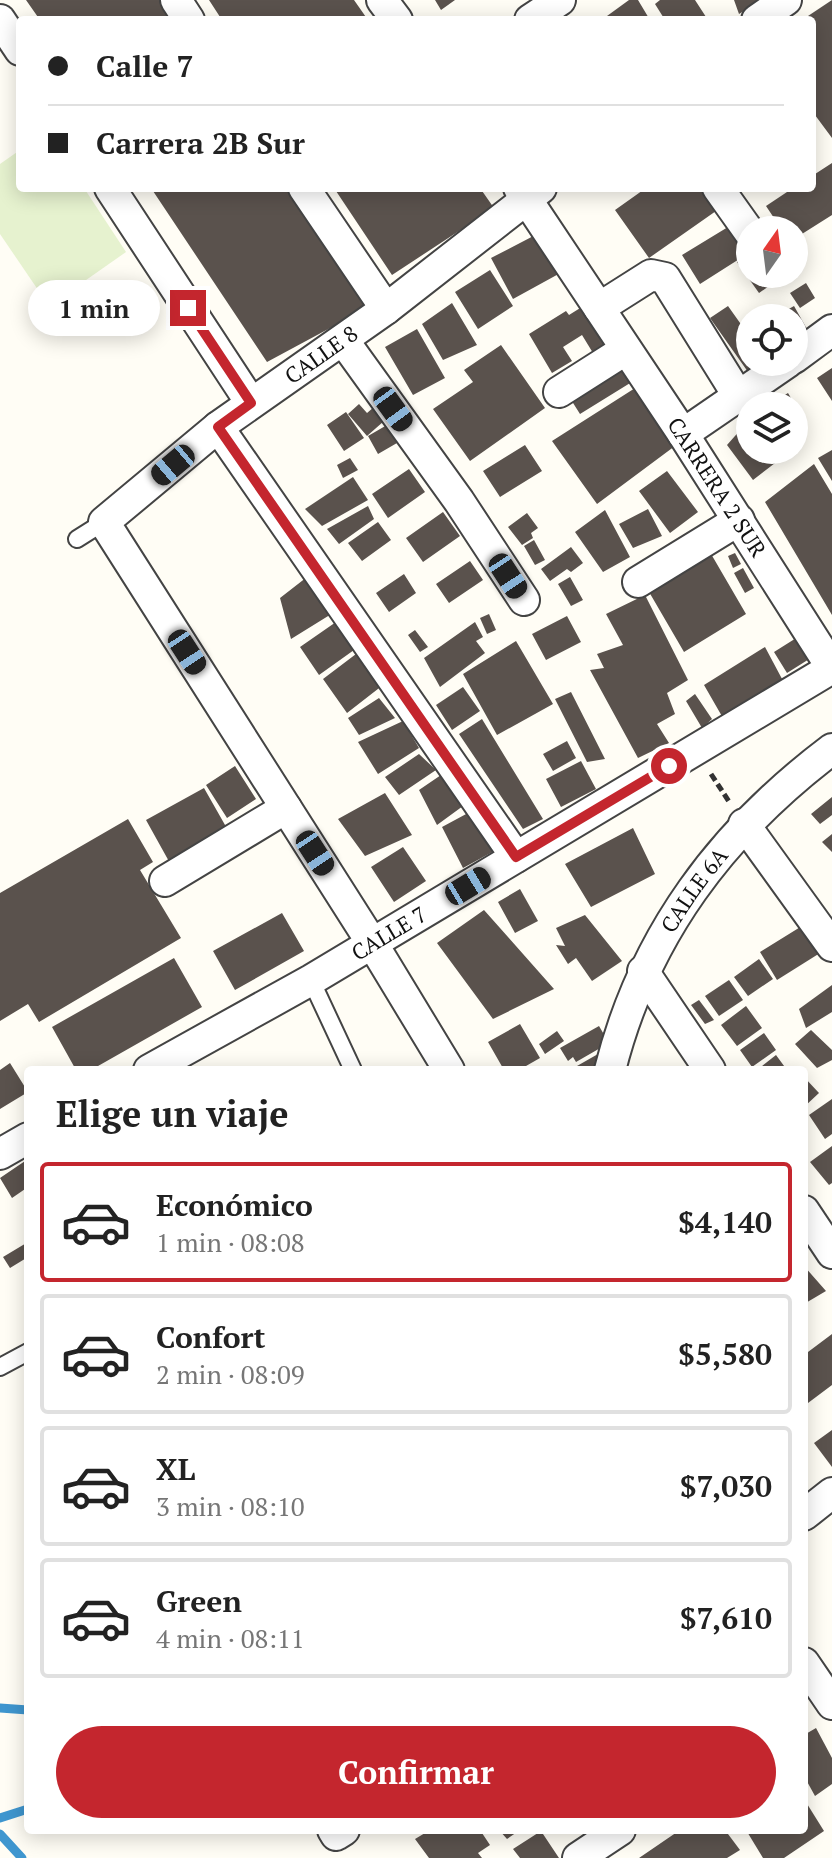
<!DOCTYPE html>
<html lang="es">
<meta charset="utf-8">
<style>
:root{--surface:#fff;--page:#f2f2f2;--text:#222;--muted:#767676;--line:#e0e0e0;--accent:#c4262e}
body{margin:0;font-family:"PT Serif",serif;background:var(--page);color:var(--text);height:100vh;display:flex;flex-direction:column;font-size:30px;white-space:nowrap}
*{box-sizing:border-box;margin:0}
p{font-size:26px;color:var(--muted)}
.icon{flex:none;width:44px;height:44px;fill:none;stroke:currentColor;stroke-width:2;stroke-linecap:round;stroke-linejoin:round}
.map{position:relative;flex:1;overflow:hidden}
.drawer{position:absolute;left:24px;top:1066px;width:784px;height:768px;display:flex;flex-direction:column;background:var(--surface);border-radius:8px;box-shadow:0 4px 20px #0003}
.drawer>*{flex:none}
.guide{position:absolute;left:16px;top:16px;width:800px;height:176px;border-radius:8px;box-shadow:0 4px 20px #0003;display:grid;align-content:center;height:176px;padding:0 32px;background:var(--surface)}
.needle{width:52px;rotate:14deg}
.controls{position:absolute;left:736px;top:216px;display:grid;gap:16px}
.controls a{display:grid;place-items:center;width:72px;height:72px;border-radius:50%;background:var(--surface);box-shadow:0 4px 20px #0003;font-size:40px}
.end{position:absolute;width:36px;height:36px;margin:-18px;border:10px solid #c4262e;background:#fff;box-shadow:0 0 0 4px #fff}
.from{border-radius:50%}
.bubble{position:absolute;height:56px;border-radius:28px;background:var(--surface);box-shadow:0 4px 20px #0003;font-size:26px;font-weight:700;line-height:56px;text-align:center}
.car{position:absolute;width:24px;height:48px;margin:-24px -12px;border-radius:10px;box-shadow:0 0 6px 2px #0007;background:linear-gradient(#222 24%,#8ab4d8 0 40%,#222 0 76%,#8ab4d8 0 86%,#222 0)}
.guide b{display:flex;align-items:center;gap:28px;height:76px;font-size:30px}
.guide b+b{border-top:2px solid var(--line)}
.guide i{width:20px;height:20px;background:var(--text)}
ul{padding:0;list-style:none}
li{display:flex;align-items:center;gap:24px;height:120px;margin:0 16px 12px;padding:0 16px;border:4px solid var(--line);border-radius:8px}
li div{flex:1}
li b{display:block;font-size:30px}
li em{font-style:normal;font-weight:700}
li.current{border-color:var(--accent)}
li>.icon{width:72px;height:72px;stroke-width:1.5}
h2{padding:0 32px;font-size:36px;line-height:96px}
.action{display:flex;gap:16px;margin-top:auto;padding:16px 32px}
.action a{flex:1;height:92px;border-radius:48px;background:var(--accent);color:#fff;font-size:32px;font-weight:700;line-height:92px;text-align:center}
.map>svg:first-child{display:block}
</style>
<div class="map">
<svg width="832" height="1858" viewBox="0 0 832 1858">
<rect width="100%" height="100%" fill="#fffdf5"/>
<path fill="#e6f2cf" d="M20,150V188H84L126,252L49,306L0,234V164Z"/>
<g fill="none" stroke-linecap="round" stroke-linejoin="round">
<path stroke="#3f96cf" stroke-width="9" d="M0,1708L28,1710
M0,1818L28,1809
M0,1834L22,1858"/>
</g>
<path fill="#5a524d" d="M26,0H167L180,20H40Z
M209,0H354L368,20H222Z
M435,0H455L441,10Z
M629,0H638L650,20H610L607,16Z
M660,0H695L708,20H665L655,4Z
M734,0H762L739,14Z
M832,0V138L812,111V20H802Z
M832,163V215L794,239V230H782L766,206L793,188H812V176Z
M151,188H290L367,304L345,320L267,362Z
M334,188H480L494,208L392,275Z
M646,188H700L716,211L649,258L615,210Z
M728,227L746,255L750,253V274H775L779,279L759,293L737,262L744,256L700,284L682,255Z
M543,231L564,271L513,299L491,258Z
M490,270L513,306L478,329L455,292Z
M806,283L815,298L800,308L790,293Z
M452,303L477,345L443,360L422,324Z
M585,305L610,343L593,353L582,335L563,347L572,361L552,373L529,334L566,311L569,315Z
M728,306L750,337V362H768L753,379L710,318Z
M794,306L807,329L794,336V318H773Z
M417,329L445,378L413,395L385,347Z
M501,345L545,408L470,461L433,409L473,382L464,370Z
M623,361L635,380L580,414L568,395Z
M832,368V401L817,378Z
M643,383L679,443L597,504L552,441Z
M788,393L801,415L794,419V406H767Z
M381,401L392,414L367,436L348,414L359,404L367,413Z
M346,412L364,438L344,451L327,425Z
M750,419V450H772L779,460L753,480L727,445Z
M387,425L397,443L378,454L368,436Z
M525,445L542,471L500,497L483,471Z
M832,450V481L818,458Z
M350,458L358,470L343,478L337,465Z
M814,464L832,494V615L765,502Z
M409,469L425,492L388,518L372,494Z
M667,471L698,512L670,533L639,491Z
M353,477L368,500L322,526L305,509Z
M368,506L374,519L339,544L327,529Z
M648,509L662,536L633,548L619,524Z
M605,510L630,557L603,572L575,532Z
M443,512L460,536L423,562L406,538Z
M527,513L538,528L531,533L533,538L522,545L508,527Z
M378,522L391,540L362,561L348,543Z
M534,540L545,560L535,565L524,546Z
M571,547L583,563L571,572L567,569L550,581L541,569Z
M707,547L746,614L684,652L645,585Z
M735,553L741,564L733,568L728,556Z
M470,561L483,580L449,603L436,584Z
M743,568L754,588L745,593L734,573Z
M404,574L416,593L389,612L376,593Z
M307,577L333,613L291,639L280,598Z
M570,577L583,600L571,606L558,584Z
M645,595L688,680L667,693L675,714L657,724L669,743L638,758L590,670L604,668L597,654L623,645L606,614Z
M489,614L496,630L487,634L480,618Z
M567,616L581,642L546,660L532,634Z
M336,622L354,650L319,675L300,647Z
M475,622L483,637L476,641L485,653L440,687L424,658Z
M415,630L428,647L420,652L408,635Z
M801,635L814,656L787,673L774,652Z
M516,641L553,704L497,735L463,674Z
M765,647L789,692L727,725L704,685Z
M356,654L383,685L347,713L323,679Z
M463,687L480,711L452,730L436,705Z
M571,692L605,759L587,762L555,699Z
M695,694L712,719L702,728L686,701Z
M379,698L395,718L359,735L348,718Z
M482,719L543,819L523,829L459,734Z
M403,721L419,748L378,774L358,742Z
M567,741L576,758L553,771L543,754Z
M419,754L436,770L399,795L385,777Z
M581,761L596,789L561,807L546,779Z
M235,766L256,799L227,818L206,785Z
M441,775L463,806L437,825L419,790Z
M204,788L229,832L171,865L146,820Z
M385,793L412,835L365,856L338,819Z
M832,797V815L820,824L811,814Z
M468,813L496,850L463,868L442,827Z
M128,819L153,862L140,870L181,938L39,1022L28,1004L0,1021V893Z
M633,828L655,874L591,907L565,864Z
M832,834V852L822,842Z
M403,847L426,881L394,902L371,867Z
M520,889L538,921L515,933L498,902Z
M484,910L554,989L493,1019L437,943Z
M282,913L304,951L235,990L213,951Z
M585,915L622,961L592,981L576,958L568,964L556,945L565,946L556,928Z
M810,921L828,948L777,980L760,952Z
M174,958L202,1007L91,1070H76L52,1027Z
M759,959L773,979L748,996L734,977Z
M729,980L743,1000L719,1016L705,996Z
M832,985V1012L806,1028L799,1009Z
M699,1000L714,1020L705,1024L691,1005Z
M746,1006L762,1028L737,1046L721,1025Z
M520,1024L540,1058L519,1070H504L488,1042Z
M599,1026L609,1043L576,1062L573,1057L568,1061L560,1048Z
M811,1030L832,1050V1060L817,1068L795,1044Z
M557,1031L564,1041L545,1054L539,1044Z
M764,1033L776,1050L752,1067L740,1050Z
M605,1050L604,1070H570Z
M776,1055L787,1070H757Z
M10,1063L28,1092L0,1109V1070Z
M804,1077L819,1093L804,1107Z
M832,1099V1134L825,1139L809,1115Z
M832,1146V1183L829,1185L810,1162Z
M28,1159V1187L12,1198L0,1178Z
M28,1242V1257L10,1268L3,1257Z
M804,1266L826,1291L804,1304Z
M832,1334V1385L808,1403L804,1396V1355Z
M832,1430V1467L814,1443Z
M816,1728L832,1758V1784L815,1796L804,1776V1735Z
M804,1799L824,1831L784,1858H763L746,1830H804Z
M430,1830H480L490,1845L478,1853L482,1858H429L415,1839Z
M499,1830H520L507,1839Z
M680,1830H725L740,1850L727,1858H639Z
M541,1831L559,1858H520L513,1849Z"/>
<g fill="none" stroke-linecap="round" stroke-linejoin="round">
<g stroke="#444" stroke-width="20">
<path id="service" d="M77,539L104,522
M311,980L353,1070
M0,1367L28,1352"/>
</g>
<g stroke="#444" stroke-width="34">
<g id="minor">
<path d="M176,0L189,20"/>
<path d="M382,0L397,20"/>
<path d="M0,20L20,50"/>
<path d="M530,20L560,0"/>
<path d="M757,20L786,0"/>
<path d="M110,188L251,403"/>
<path d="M304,188L386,309"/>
<path d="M718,188L750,233"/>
<path d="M599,308L651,275L665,278L739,397"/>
<path d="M343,340L459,501L524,600"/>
<path d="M794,358L832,330"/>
<path d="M559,392L625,350"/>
<path d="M218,427L516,857"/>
<path d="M683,434L788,362"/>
<path d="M638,582L739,520"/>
<path d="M744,824L832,946"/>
<path d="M165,881L286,808"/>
<path d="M643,971L710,1070"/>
<path id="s1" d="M149,1070L311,980L832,668L683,434L519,188"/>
<path id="s2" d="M449,1070L372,943L104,522L218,427L386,309L541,188"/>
<path id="s3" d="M610,1070C644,935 722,832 832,749"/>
<path d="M0,1154L28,1138"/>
<path d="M804,1211L832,1253"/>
<path d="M804,1515L832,1493"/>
<path d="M804,1663L832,1704"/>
<path d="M333,1830L336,1835L344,1830"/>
<path d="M578,1858L620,1830"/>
</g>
</g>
<path stroke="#333" stroke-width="5" stroke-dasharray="8 4" stroke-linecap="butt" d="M711,774L730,803"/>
<use href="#service" stroke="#fff" stroke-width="16"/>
<use href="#minor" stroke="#fff" stroke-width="30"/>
</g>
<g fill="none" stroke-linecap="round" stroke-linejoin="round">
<path stroke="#c4262e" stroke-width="10" d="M188,308L251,403L218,427L516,857L669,766"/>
</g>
<g text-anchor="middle" stroke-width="8" stroke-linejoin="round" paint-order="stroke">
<g font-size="22" fill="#111" stroke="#fff">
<text dy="8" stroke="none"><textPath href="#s2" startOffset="922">CALLE 8</textPath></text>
<text transform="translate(717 487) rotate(57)" y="8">CARRERA 2 SUR</text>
<text dy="8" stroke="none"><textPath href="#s3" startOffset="200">CALLE 6A</textPath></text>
<text dy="8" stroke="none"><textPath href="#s1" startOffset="276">CALLE 7</textPath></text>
</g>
</g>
</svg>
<div class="controls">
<a><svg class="needle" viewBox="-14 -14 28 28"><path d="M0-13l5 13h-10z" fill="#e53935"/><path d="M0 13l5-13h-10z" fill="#767676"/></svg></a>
<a><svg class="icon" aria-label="locate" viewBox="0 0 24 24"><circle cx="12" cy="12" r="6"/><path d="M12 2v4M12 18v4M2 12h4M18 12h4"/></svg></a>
<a><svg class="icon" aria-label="layers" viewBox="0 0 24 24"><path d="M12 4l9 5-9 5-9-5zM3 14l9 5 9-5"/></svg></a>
</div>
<i class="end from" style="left:669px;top:766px"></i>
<i class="end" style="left:188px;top:308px"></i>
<div class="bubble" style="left:28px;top:280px;width:132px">1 min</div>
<i class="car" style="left:393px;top:409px;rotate:144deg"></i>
<i class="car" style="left:173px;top:465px;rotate:230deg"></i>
<i class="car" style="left:508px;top:576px;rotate:147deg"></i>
<i class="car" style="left:187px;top:652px;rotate:147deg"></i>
<i class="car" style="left:315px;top:853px;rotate:147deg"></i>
<i class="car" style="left:468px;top:886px;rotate:59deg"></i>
<div class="guide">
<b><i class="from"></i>Calle 7</b>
<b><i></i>Carrera 2B Sur</b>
</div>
<section class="drawer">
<h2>Elige un viaje</h2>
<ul>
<li class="current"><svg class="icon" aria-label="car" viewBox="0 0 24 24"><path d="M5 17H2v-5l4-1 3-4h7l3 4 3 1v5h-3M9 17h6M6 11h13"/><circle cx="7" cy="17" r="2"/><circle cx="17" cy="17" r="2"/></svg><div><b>Económico</b><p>1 min · 08:08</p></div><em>$4,140</em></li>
<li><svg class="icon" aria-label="car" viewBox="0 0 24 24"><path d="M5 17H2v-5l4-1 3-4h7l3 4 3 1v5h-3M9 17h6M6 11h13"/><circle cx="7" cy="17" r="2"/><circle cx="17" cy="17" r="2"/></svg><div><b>Confort</b><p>2 min · 08:09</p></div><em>$5,580</em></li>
<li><svg class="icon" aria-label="car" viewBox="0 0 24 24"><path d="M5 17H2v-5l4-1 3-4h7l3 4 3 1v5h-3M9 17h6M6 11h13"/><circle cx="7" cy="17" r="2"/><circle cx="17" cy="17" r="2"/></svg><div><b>XL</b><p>3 min · 08:10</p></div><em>$7,030</em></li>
<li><svg class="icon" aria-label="car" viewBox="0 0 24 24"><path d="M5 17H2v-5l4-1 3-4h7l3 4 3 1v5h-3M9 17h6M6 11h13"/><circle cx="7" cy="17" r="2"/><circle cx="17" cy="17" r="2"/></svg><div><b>Green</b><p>4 min · 08:11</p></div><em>$7,610</em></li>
</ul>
<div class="action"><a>Confirmar</a></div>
</section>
</div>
